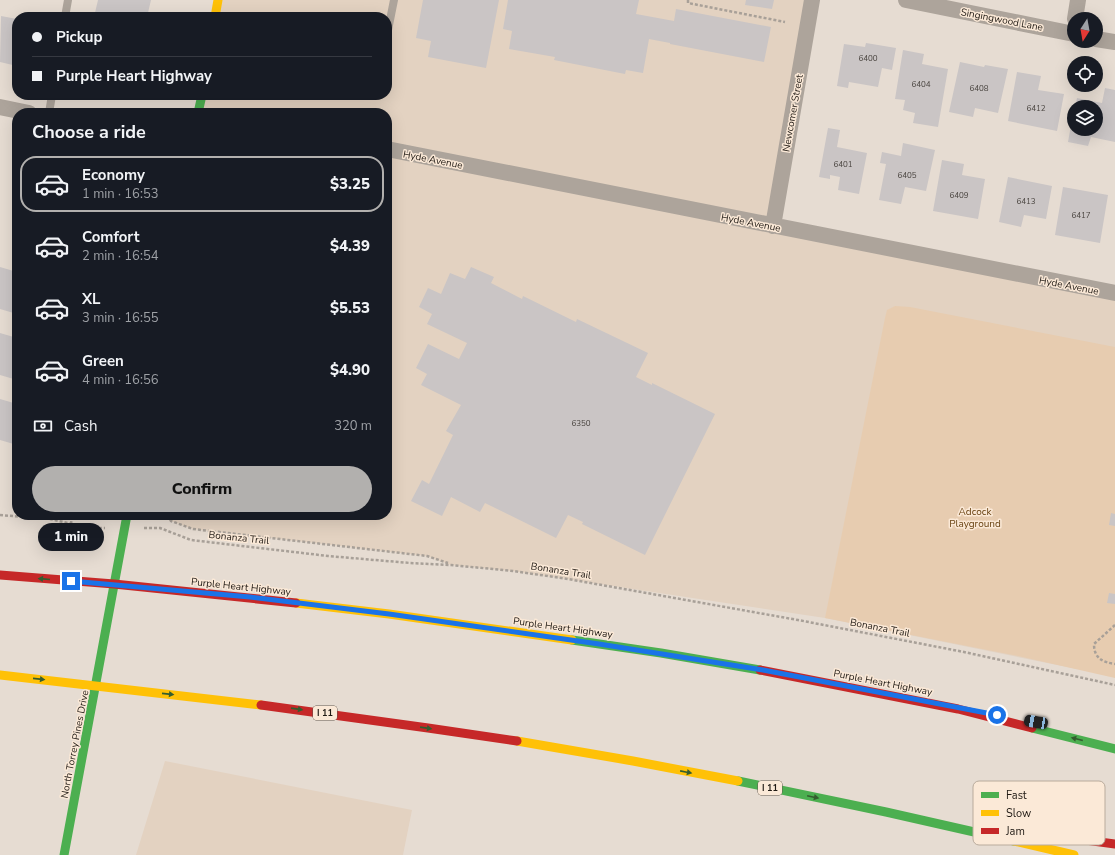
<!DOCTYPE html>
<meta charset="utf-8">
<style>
:root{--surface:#171b24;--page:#242831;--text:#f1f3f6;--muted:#9ea1a6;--line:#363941;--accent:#b2b0ae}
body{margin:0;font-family:"Nunito Sans",sans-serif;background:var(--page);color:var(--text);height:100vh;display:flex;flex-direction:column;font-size:15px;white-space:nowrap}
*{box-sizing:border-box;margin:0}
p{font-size:13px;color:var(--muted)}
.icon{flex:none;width:22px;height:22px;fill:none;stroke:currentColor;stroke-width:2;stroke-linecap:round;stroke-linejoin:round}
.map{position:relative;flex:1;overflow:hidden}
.panel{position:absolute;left:12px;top:108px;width:380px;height:412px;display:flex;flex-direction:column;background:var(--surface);border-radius:16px;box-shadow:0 4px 16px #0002}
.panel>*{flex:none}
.guide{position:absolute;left:12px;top:12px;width:380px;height:88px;border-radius:16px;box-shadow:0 4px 16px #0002;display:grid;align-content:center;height:88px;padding:0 20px;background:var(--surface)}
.needle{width:26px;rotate:191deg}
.fabs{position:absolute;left:1067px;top:12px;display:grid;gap:8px}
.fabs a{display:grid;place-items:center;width:36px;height:36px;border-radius:50%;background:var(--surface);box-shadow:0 4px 16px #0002;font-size:20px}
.end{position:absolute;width:18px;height:18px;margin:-9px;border:5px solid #1a73e8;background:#fff;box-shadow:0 0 0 2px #fff}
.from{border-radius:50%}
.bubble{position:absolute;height:28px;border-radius:14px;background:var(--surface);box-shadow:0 4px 16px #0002;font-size:13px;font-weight:800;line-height:28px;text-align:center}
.car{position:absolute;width:12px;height:24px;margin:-12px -6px;border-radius:5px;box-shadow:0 0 3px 1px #0007;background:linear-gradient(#222 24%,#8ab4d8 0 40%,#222 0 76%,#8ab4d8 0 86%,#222 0)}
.guide b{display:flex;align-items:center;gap:14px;height:38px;font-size:15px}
.guide b+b{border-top:1px solid var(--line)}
.guide i{width:10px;height:10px;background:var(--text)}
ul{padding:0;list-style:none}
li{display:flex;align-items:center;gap:12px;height:56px;margin:0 8px 6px;padding:0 12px;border:2px solid transparent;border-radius:16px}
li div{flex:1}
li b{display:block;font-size:15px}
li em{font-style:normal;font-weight:800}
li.on{border-color:var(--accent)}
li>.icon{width:36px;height:36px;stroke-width:1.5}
h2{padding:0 20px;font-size:18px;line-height:48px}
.pay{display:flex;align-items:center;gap:10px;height:44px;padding:0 20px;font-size:15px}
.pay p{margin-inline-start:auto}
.action{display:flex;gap:8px;margin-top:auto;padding:8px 20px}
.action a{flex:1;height:46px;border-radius:24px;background:var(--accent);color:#111;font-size:16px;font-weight:800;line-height:46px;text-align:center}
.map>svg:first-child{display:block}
</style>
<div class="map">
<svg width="1115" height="855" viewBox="0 0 1115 855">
<rect width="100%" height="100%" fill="#e6dcd2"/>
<path fill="#e3d2c1" d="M218,0H812L773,226L1115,293V455L1077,669L825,618L513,571L451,565L427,556L193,529L171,521L163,515H387V113H198L202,95H387V17H215Z
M165,761L412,810L403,855H136Z"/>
<path fill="#e7ccb0" d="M895,306L910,307L1115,347V678L1018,656L825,618L885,318L887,310Z"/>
<path fill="#cac5c5" d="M98,0H151L147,17H94Z
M423,0H499L486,68L428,57L431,41L416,38Z
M508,0H639L636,14L674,21L676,9L771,27L764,62L670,44V43L649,39L643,73L626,70L625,74L554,60L555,57L509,49L512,31L503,29Z
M746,0H774L772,9L745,5Z
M1,16L17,19V66L0,62Z
M866,43L896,48L892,70L882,68L878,87L849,82L848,88L837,86L844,44L865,47Z
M903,50L924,54L922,64L948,69L938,127L913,123L915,113L903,110L905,100L895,99Z
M960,62L984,67L985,65L1008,69L998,113L975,108L973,117L949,112Z
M1017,72L1041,76L1038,90L1064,94L1057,131L1008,121Z
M1105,88L1115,90V142L1091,137L1088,146L1068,142L1073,114L1074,129H1096V107H1075L1077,98L1102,103Z
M828,128L840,130L837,147L867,153L859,194L838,190L840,177L830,175V179L819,177Z
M903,143L935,150L926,191L905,187L901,204L879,200L886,164L880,163L882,152L901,156Z
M942,160L964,164L962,175L985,179L978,219L933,211Z
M1008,177L1052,186L1046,219L1024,215L1021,227L999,222Z
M1063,187L1108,195L1100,243L1055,235Z
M0,267L17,272V314L0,309Z
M471,267L494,277L491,283L522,299L523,296L576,322L577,319L648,353L636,377L652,385V383L715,414L645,555L582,524L583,522L568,515L556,538L485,503L480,512L451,497L442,516L411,501L422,480L429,484L453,435L446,431L461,405L421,385L427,374L416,368L428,344L459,359L467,343L427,324L432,314L419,307L428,288L441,294L450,273L465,279Z
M0,333L17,338V380L0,375Z
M0,399L17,404V445L0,440Z
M1111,513L1115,514V526L1109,525Z
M1109,593L1115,594V604L1107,603Z"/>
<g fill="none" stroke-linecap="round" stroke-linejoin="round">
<path stroke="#a8a098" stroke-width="2.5" stroke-dasharray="3 2" stroke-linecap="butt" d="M688,0V3L785,22
M0,515L50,519L90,528H105
M169,515V518L171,521L193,529L427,556L448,563
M71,524L72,515
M144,528H160L191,540L328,556L410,563L451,565L513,571L568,579L798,620L964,652L1115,685
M1115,625L1094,644C1094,658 1102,662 1115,664"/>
<path stroke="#ada49b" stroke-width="8" d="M65,17L68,0
M387,35L394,0
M49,113L52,95"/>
<path stroke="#ada49b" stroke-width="16" d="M906,0L1074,34
M1075,19L1078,0
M1096,39L1115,42
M0,107L29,113
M387,149L1115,293
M773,226L812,0"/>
<path stroke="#4caf50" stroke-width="9" d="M198,113L202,95
M572,640L661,653L760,670
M1032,728L1115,749
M738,781L886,812L1014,841
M64,855L127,515"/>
<path stroke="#ffc107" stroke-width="9" d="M215,17L218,0
M296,603L389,614L572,640
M0,675L261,705
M517,741L633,761L738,781
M1014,841L1074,855"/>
<path stroke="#c62828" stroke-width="9" d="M0,575L114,584L296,603
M760,670L958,709L1032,728
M261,705L428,728L517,741
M1034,833L1115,844"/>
</g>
<defs><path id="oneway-solid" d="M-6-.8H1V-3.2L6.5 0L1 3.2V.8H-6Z"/></defs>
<g fill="#345d2f">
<use href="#oneway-solid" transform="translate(44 579) rotate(-175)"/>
<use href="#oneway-solid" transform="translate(39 679) rotate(6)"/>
<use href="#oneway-solid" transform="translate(168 694) rotate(6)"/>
<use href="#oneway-solid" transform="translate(297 709) rotate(8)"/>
<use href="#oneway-solid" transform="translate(426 728) rotate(8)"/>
<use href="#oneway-solid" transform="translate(1077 739) rotate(-166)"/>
<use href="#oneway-solid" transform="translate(686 772) rotate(11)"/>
<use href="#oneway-solid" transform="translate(813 797) rotate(12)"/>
</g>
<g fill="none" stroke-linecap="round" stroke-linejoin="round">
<path stroke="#1a73e8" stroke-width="5" d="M71,581L250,597L389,614L599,644L763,670L997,715"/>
</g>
<g text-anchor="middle" stroke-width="3" stroke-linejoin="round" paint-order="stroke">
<g font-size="8" fill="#4a4540">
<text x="868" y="61">6400</text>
<text x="921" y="87">6404</text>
<text x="979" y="91">6408</text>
<text x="1036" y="111">6412</text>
<text x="843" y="167">6401</text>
<text x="907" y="178">6405</text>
<text x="959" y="198">6409</text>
<text x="1026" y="204">6413</text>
<text x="1081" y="218">6417</text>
<text x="581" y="426">6350</text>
</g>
<g fill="#fbe9d7" stroke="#62584e" stroke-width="1">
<rect x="313" y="706" width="24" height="14" rx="3"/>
<rect x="758" y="781" width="24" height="14" rx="3"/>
</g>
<g font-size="9" font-weight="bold" fill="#201a14">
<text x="325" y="716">I 11</text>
<text x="770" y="791">I 11</text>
</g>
<g font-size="10" fill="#201a14" stroke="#fbe9d7">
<text transform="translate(1002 19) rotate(11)" y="4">Singingwood Lane</text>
<text transform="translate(792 113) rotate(-80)" y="4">Newcomer Street</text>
<text transform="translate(433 159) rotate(11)" y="4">Hyde Avenue</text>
<text transform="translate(751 222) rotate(11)" y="4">Hyde Avenue</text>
<text transform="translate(1069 285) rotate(11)" y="4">Hyde Avenue</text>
<text transform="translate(239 537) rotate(6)" y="4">Bonanza Trail</text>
<text transform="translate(561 570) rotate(9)" y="4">Bonanza Trail</text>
<text transform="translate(241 586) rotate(6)" y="4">Purple Heart Highway</text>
<text transform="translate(563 627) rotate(8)" y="4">Purple Heart Highway</text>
<text transform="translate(880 627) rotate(11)" y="4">Bonanza Trail</text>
<text transform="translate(883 682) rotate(11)" y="4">Purple Heart Highway</text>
<text transform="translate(74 744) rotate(-79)" y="4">North Torrey Pines Drive</text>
</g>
<g font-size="10" fill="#694211" stroke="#fbe9d7">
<text x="975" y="515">Adcock<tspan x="975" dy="12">Playground</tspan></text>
</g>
</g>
<rect x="973" y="781" width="132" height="64" rx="6" fill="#fbe9d7" stroke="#b9ab9c" stroke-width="1"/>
<rect x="981" y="792" width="18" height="6" fill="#4caf50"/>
<rect x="981" y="810" width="18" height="6" fill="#ffc107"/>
<rect x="981" y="828" width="18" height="6" fill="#c62828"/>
<g font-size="11" fill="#201a14">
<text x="1006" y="799">Fast</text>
<text x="1006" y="817">Slow</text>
<text x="1006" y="835">Jam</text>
</g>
</svg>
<div class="fabs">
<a><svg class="needle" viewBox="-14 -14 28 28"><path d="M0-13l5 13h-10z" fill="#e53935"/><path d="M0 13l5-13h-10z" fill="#9ea1a6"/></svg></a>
<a><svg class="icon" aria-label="locate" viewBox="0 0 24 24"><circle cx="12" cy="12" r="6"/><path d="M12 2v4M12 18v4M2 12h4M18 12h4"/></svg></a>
<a><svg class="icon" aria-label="layers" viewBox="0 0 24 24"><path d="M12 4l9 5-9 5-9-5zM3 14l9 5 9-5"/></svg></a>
</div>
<i class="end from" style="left:997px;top:715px"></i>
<i class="end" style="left:71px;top:581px"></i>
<div class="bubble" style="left:38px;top:523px;width:66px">1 min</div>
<i class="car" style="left:1036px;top:722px;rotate:280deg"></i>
<div class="guide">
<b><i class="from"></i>Pickup</b>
<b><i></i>Purple Heart Highway</b>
</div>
<section class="panel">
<h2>Choose a ride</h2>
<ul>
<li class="on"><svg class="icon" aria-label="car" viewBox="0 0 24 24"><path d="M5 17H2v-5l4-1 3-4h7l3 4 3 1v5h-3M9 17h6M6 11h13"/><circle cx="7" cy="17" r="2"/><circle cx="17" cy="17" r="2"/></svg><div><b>Economy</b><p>1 min · 16:53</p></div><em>$3.25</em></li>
<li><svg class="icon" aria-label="car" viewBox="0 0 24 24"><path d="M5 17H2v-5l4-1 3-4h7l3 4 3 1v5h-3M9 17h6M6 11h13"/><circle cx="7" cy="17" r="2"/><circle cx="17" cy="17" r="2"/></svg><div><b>Comfort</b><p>2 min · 16:54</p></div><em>$4.39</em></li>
<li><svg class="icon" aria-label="car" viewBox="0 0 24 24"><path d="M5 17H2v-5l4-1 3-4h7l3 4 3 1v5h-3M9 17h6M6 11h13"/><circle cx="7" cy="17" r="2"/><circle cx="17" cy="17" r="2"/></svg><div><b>XL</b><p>3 min · 16:55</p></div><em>$5.53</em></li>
<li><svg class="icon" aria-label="car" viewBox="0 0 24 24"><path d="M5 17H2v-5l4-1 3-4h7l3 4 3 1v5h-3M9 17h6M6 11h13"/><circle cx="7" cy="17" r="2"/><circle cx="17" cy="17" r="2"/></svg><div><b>Green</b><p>4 min · 16:56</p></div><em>$4.90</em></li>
</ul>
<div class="pay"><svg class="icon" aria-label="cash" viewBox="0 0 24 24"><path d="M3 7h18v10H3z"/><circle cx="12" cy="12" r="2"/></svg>Cash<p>320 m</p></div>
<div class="action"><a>Confirm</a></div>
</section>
</div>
